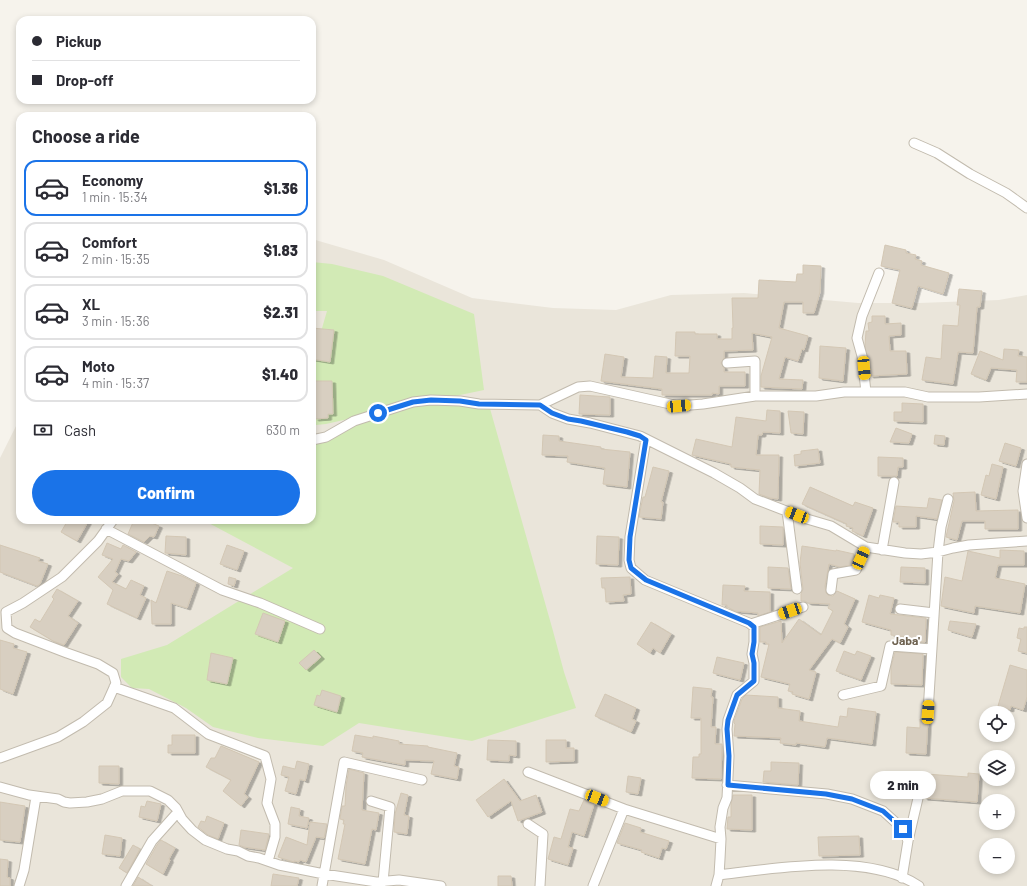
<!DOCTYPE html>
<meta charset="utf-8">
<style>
:root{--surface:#fff;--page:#f7f7f7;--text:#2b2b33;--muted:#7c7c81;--line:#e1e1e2;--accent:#1a73e8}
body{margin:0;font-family:Barlow,sans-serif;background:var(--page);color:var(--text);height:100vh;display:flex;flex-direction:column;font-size:15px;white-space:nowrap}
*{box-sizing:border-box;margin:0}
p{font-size:13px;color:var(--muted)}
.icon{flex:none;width:22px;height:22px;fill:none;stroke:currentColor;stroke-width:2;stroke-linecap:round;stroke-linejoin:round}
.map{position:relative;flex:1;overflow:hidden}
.side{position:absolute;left:16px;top:112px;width:300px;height:412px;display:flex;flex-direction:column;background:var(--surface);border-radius:12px;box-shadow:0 2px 6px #0003}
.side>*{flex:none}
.guide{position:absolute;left:16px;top:16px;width:300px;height:88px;border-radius:12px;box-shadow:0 2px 6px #0003;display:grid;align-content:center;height:88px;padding:0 16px;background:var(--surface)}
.buttons{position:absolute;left:979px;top:706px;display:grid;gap:8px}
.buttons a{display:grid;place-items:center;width:36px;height:36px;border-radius:50%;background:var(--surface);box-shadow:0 2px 6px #0003;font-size:20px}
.end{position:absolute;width:18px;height:18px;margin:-9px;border:5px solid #1a73e8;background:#fff;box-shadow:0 0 0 2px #fff}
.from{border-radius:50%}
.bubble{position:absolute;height:28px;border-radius:14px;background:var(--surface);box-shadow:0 2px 6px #0003;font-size:13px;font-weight:800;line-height:28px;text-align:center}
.car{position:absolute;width:12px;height:24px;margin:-12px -6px;border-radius:5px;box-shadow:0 0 3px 1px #0007;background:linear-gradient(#f5c518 24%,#345 0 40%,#f5c518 0 76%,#345 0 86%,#f5c518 0)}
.guide b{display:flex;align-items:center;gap:14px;height:38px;font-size:15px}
.guide b+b{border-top:1px solid var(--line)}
.guide i{width:10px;height:10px;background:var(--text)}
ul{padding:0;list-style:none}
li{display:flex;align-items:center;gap:12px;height:56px;margin:0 8px 6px;padding:0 8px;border:2px solid var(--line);border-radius:12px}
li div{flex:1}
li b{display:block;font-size:15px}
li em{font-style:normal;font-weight:800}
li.active{border-color:var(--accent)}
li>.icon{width:36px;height:36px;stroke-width:1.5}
h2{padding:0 16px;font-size:18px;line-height:48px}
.pay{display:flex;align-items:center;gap:10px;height:44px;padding:0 16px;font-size:15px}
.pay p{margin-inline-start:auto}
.action{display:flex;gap:8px;margin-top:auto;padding:8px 16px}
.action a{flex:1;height:46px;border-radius:24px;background:var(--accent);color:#fff;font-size:16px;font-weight:800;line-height:46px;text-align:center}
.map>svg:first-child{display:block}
</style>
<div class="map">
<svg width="1027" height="886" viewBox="0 0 1027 886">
<defs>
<filter id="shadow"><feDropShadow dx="3.5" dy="2" stdDeviation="0" flood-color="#0004"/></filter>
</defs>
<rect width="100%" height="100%" fill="#f6f3ec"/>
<path fill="#eae5da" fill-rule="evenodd" d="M312,239L384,260L472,298L553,308L616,310L671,295L744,293L858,303H919L999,300L1027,295V886H0V458L20,418V520H312ZM986,713H1008V735H986ZM986,757H1008V779H986ZM986,801H1008V823H986ZM986,845H1008V867H986Z"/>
<path fill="#d2eab5" d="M312,262L332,264L383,276L474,314L484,390L436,400L489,405L553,631L564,672L576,708L472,741L359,723L323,746L258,738L213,727L186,708L149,689L132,688L121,677V659L167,645L293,568L203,520H312V438L379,412L326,424L316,425L312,422V386L318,342L327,311H312Z"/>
<path fill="#d8cfc1" stroke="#d3c7b4" filter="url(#shadow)" d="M885,245L906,250V253L916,255L915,259L922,261L921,265L949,273L943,294L918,286L912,308L892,303L900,270L881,266Z
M803,265L821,266L820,292L814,313H803V302H784L779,328L808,336L804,350L802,349L798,361L785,357L779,379L803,380L802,389L761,387V376L772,337L752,333L753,350L724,351V358L721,363L724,368V372H745V386H719V394L712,393V395H662V389L601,381L605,354L624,357L621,377L653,378L655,356L667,357L666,373H689L690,356H675L676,332H695V334H717V339H732V328H733L732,298H758L759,280L796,282L797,274H803Z
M959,289L982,291L980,307H977L973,353L958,352L953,384L922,380L926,357L941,359L943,325L958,326L960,305H957Z
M872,316H885V324L901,323V335L889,336L890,351H906L907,374L870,376L865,346L866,331H869L868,323L872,322Z
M312,328L334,330L330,362L312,359Z
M820,346L846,348L843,381L819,378Z
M1004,349L1019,350L1018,356L1027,357V382H1016L1017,370L991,368L986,380L971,374L980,351L1003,360Z
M313,381H332L333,414H328V418L315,419Z
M580,395L610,397V415L579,414Z
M902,403L923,404V422L894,421V412H902Z
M767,410L780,411V433L763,432L762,435H758L756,455H779L778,499L770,498L759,494L760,470L731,467V464L692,455L696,439L732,447L736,417L766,421Z
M788,411L804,412L803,434L791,433Z
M896,428L912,434L909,443L890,442Z
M543,435L559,436V441L601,447V449L630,452L627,487L603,484L605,468L567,462L568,456L542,455Z
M935,435L945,436L944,445L934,444Z
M1005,443L1021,448L1016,466L999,461Z
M818,449L820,463L795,466L794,455L801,454V451Z
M878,457L903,458V467H898L897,476H878Z
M992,464L1003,467L996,499L981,495L986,475L989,476Z
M653,467L669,471L661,502H663L661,519L639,517L643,497H645Z
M810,487L853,506L855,502L873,508L863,536L852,531L853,528L846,526L847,524L802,504Z
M975,492L976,511L1018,510V529H985V521H962L957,540L946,537L954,501L953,493Z
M929,498L942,500L937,519L916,516V527H899V522H893L896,506L927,508Z
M68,520H89L77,541L61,532Z
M134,520H144L159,526L154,537L150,536L144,542L128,534Z
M760,526L783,527V545L760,544Z
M166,536L186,537V555L165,553Z
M597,536L619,537L618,565L596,564Z
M107,543L121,549L123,545L136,552L129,561L121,559L115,572L118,574L112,582L126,589L131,580L144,586L140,595L146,598L137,618L107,604L113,590L98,577L113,559L102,555Z
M0,545L40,558L38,561L48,564L40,584L37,586L0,572Z
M227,545L244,551L237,570L220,564Z
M802,546L836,551V550L854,554L852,565L840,567L829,564L825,586L826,593L828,595L833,596L837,591L855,599L844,624L848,627L840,643L832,639L809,670L816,672L809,699L792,694L793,692L788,691L790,684L761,677L769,644H766V642H760V627L781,621L782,643L799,619L821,635L833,611L828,608L830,604L808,603L805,601H801V594L803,589L800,563Z
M1000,550L1024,551V565H998L995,578L1025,584L1020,613L975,606L974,613L941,606L945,577L962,581L968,551L1000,558Z
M768,567L788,568L791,589L768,588Z
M901,567L925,568V583L900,582Z
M167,571L182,576L196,583L187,608L171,603V624H152L151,600L156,603Z
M229,577L236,579L234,586L228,584Z
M630,577L631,594L623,595L624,601L606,602L605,588H602L601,578Z
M723,585L745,586L744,591L770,592V612L758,616V613L735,611L727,607V605H722Z
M57,589L78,601L68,616L78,623L64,645L53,641L30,627L35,619L40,622L54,599L52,597Z
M869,595L879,598L880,595L894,598L890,614L926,618L925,642H914L915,638L891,635V630L862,622Z
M263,613L285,621L278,642L255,634Z
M950,621L976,624L972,637L948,630Z
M651,622L671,634L660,653L653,648L650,653L637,644Z
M1024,627H1027V653L1018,651L1021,639L1017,638L1019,628L1024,629Z
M0,640L14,644L13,648L27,652L13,694L0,689Z
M314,650L321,657L306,670L299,663Z
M844,651L855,655L857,651L871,656L861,680L836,671Z
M895,652L923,654L922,685L891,684V667Z
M211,653L233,658L227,684L207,680Z
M717,657L744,663L740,680L713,673Z
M1010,665L1027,670V697L1023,710L1011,706L1010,710L998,706Z
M693,687L712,689L711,697H713L711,727H716L715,744H722L721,779L692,778L693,757H699V754H701V718H691Z
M322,690L341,696L337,712L314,705L317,695L320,696Z
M605,694L636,708L632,719L636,721L631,732L595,716Z
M746,695L778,697V708L800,711L799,721L838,727L840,716L847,717L848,708L876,712L872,744L827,738L825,747L796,743V745L780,743L781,738L734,736L735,724L734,723V721L742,699Z
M920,719H928L926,754L906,753L907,727L920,728Z
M172,735H195V753H168V745H172Z
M355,735L373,738V736L399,741V744L428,746V747L457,753L454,766L459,767L457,779L431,774L434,761L405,760V765L362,757L363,753L352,751Z
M488,740L516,741V756L509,755V761L487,760Z
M546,740H566V748H574V761L546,762Z
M221,746L259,762L244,794L248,797L241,806L223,791L231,780L206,767L211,758H215Z
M297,761L309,764L305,781L300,779L296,794L285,791L289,777L281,775L283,766L295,769Z
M771,762L799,763L798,785L763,782L764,771H771Z
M99,766H119V784L99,783Z
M349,769L364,773L362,810L379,813L376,830L372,829L365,864L338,859L345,824H343L344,820L340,819L342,806H345L346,786Z
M968,773L979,774L977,802L924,798L926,774L968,777Z
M628,776L641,778L638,794L626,792Z
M504,779L520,801L536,795L542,812L518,821L511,801L488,817L476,800Z
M401,793L408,795L404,815L409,816L407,834L394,832L395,814Z
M733,795H752V830L727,829L728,817H731V804Z
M584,800L594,804L584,836L572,832L568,847L573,848L568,865L548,859L554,837L561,839L570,809L579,811Z
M147,801L161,804L157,821L139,817L141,806L145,807Z
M0,802L25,806L20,842L0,840Z
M291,807L300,809L299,816L309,818L307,828L288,824Z
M207,816L224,823L218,839L208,835L198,827L201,821L205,822Z
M310,822L327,824L324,838L316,837L306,862L300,860L299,862L294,861V862L278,857L286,837L307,845Z
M625,823L641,828L640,832L669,841L666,849L662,848L659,858L641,852L642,850L617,843Z
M241,830L269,834L265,850L244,847L239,845Z
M105,835L122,838L120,856L102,854Z
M859,836L860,855L819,856L818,837Z
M161,840L175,848L169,859L170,860L163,874L146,864L157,845Z
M133,845L140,849L127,873L119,868Z
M0,859L8,860L7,877L10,878V886H0Z
M273,874L299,878L297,886H271Z
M498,876H511L512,886H498Z
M138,877L152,886H133Z"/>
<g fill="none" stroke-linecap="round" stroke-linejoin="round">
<g stroke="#c2bbae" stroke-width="11">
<path id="street" d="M914,143L937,153L970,174L1006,193L1027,208
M727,363L755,361V396
M866,392L862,356L857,338L862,316L879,273
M540,405L552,413L568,419L590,423L640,436L714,473L740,488L755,499L807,519L831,526L866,547L905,553L921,554L938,552L953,548L969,545L1027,541
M646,439L630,537L629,560L631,568L645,580L749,623L754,627V642L752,654L754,663V681L737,695L728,720L727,729L729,756L727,798L723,808L720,827L721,839L720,859L719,875L716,886
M312,440L326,437L354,421L413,402L431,400L460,401L479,404L540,405L578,387L590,386L679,406L703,404L755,396H816L844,392H905L928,397H979L1027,394
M1027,464L1023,491L1027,518
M787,511L797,589
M106,529L222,590L260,603L320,629
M882,550L894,482
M831,590L833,574L856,570L866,547
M900,609L934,613
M751,624L803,607
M114,687L174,708L208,734L265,756L271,779L267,803L275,824V837L268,861
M843,695L881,686L890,646L932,649
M928,712L938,552L941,527L948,499
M0,758L58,737L83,722L107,703L116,683L113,673L98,664L67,653L15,633L7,628L6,612L23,603L62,577L98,541L113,520
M528,772L624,809L721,839
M727,785L827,794L852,799L883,811L903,829L908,841
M0,787L29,795L58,799L64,802L70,803L87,802L102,799L122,791H150L168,800L176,808L182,819L192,830L205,840L227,849L238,851L248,856L259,858L279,865L324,874L376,882L399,880L441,886
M371,801L390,807L383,882
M528,824L543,834L540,886
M719,875C777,868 868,852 919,886
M902,878L908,841L919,794
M19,886L24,870L36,797
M126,886L152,841L178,812
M322,886L344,762L422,780
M593,886L624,809"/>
</g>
<use href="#street" stroke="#fff" stroke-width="9"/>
</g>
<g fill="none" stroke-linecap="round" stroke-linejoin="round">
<path stroke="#1a73e8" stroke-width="5" d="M378,413L413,402L431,400L460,401L479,404L540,405L552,413L568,419L581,421L627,432L640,436L646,440L630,537L629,560L631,568L646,580L749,623L754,627V642L752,654L754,663V681L737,695L728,720L727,729L729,756L728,785L826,794L852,799L883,811L903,829"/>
</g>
<g text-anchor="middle" stroke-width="4" stroke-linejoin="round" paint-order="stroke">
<g font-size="12" font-weight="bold" fill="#6e6250" stroke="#fff">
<text x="906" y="645">Jaba'</text>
</g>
</g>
</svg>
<div class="buttons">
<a><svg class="icon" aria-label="locate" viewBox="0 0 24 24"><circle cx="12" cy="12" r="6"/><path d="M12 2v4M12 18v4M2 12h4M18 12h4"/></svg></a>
<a><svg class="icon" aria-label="layers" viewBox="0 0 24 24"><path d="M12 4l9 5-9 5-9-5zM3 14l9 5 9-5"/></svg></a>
<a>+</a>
<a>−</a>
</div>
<i class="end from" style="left:378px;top:413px"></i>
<i class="end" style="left:903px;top:829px"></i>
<div class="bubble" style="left:870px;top:771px;width:66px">2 min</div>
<i class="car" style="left:864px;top:368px;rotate:175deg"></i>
<i class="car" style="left:679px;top:406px;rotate:85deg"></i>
<i class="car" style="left:797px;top:515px;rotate:291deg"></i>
<i class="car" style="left:861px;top:558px;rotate:24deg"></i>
<i class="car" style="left:790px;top:611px;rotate:251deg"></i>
<i class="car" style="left:928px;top:712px;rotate:4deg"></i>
<i class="car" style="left:597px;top:798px;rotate:111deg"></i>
<div class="guide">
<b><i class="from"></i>Pickup</b>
<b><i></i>Drop-off</b>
</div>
<section class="side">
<h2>Choose a ride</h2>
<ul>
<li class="active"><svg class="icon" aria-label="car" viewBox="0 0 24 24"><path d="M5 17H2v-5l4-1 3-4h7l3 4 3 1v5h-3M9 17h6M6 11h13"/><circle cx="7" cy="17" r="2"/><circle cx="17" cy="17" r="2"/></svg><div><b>Economy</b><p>1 min · 15:34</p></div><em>$1.36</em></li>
<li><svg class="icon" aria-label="car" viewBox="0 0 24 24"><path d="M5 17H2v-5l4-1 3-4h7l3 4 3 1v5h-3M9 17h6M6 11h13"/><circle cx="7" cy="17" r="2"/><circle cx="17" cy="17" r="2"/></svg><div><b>Comfort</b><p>2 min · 15:35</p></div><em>$1.83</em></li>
<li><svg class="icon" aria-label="car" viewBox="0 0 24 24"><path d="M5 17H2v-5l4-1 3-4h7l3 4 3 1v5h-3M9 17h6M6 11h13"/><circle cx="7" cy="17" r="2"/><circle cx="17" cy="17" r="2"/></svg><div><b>XL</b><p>3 min · 15:36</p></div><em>$2.31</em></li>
<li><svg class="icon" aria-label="car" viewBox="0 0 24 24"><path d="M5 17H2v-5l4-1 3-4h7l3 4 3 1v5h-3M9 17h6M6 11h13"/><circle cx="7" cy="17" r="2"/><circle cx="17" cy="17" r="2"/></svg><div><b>Moto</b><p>4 min · 15:37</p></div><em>$1.40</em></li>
</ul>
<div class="pay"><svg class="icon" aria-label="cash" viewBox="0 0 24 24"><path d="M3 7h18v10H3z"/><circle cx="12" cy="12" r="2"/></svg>Cash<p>630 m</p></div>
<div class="action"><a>Confirm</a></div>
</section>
</div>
